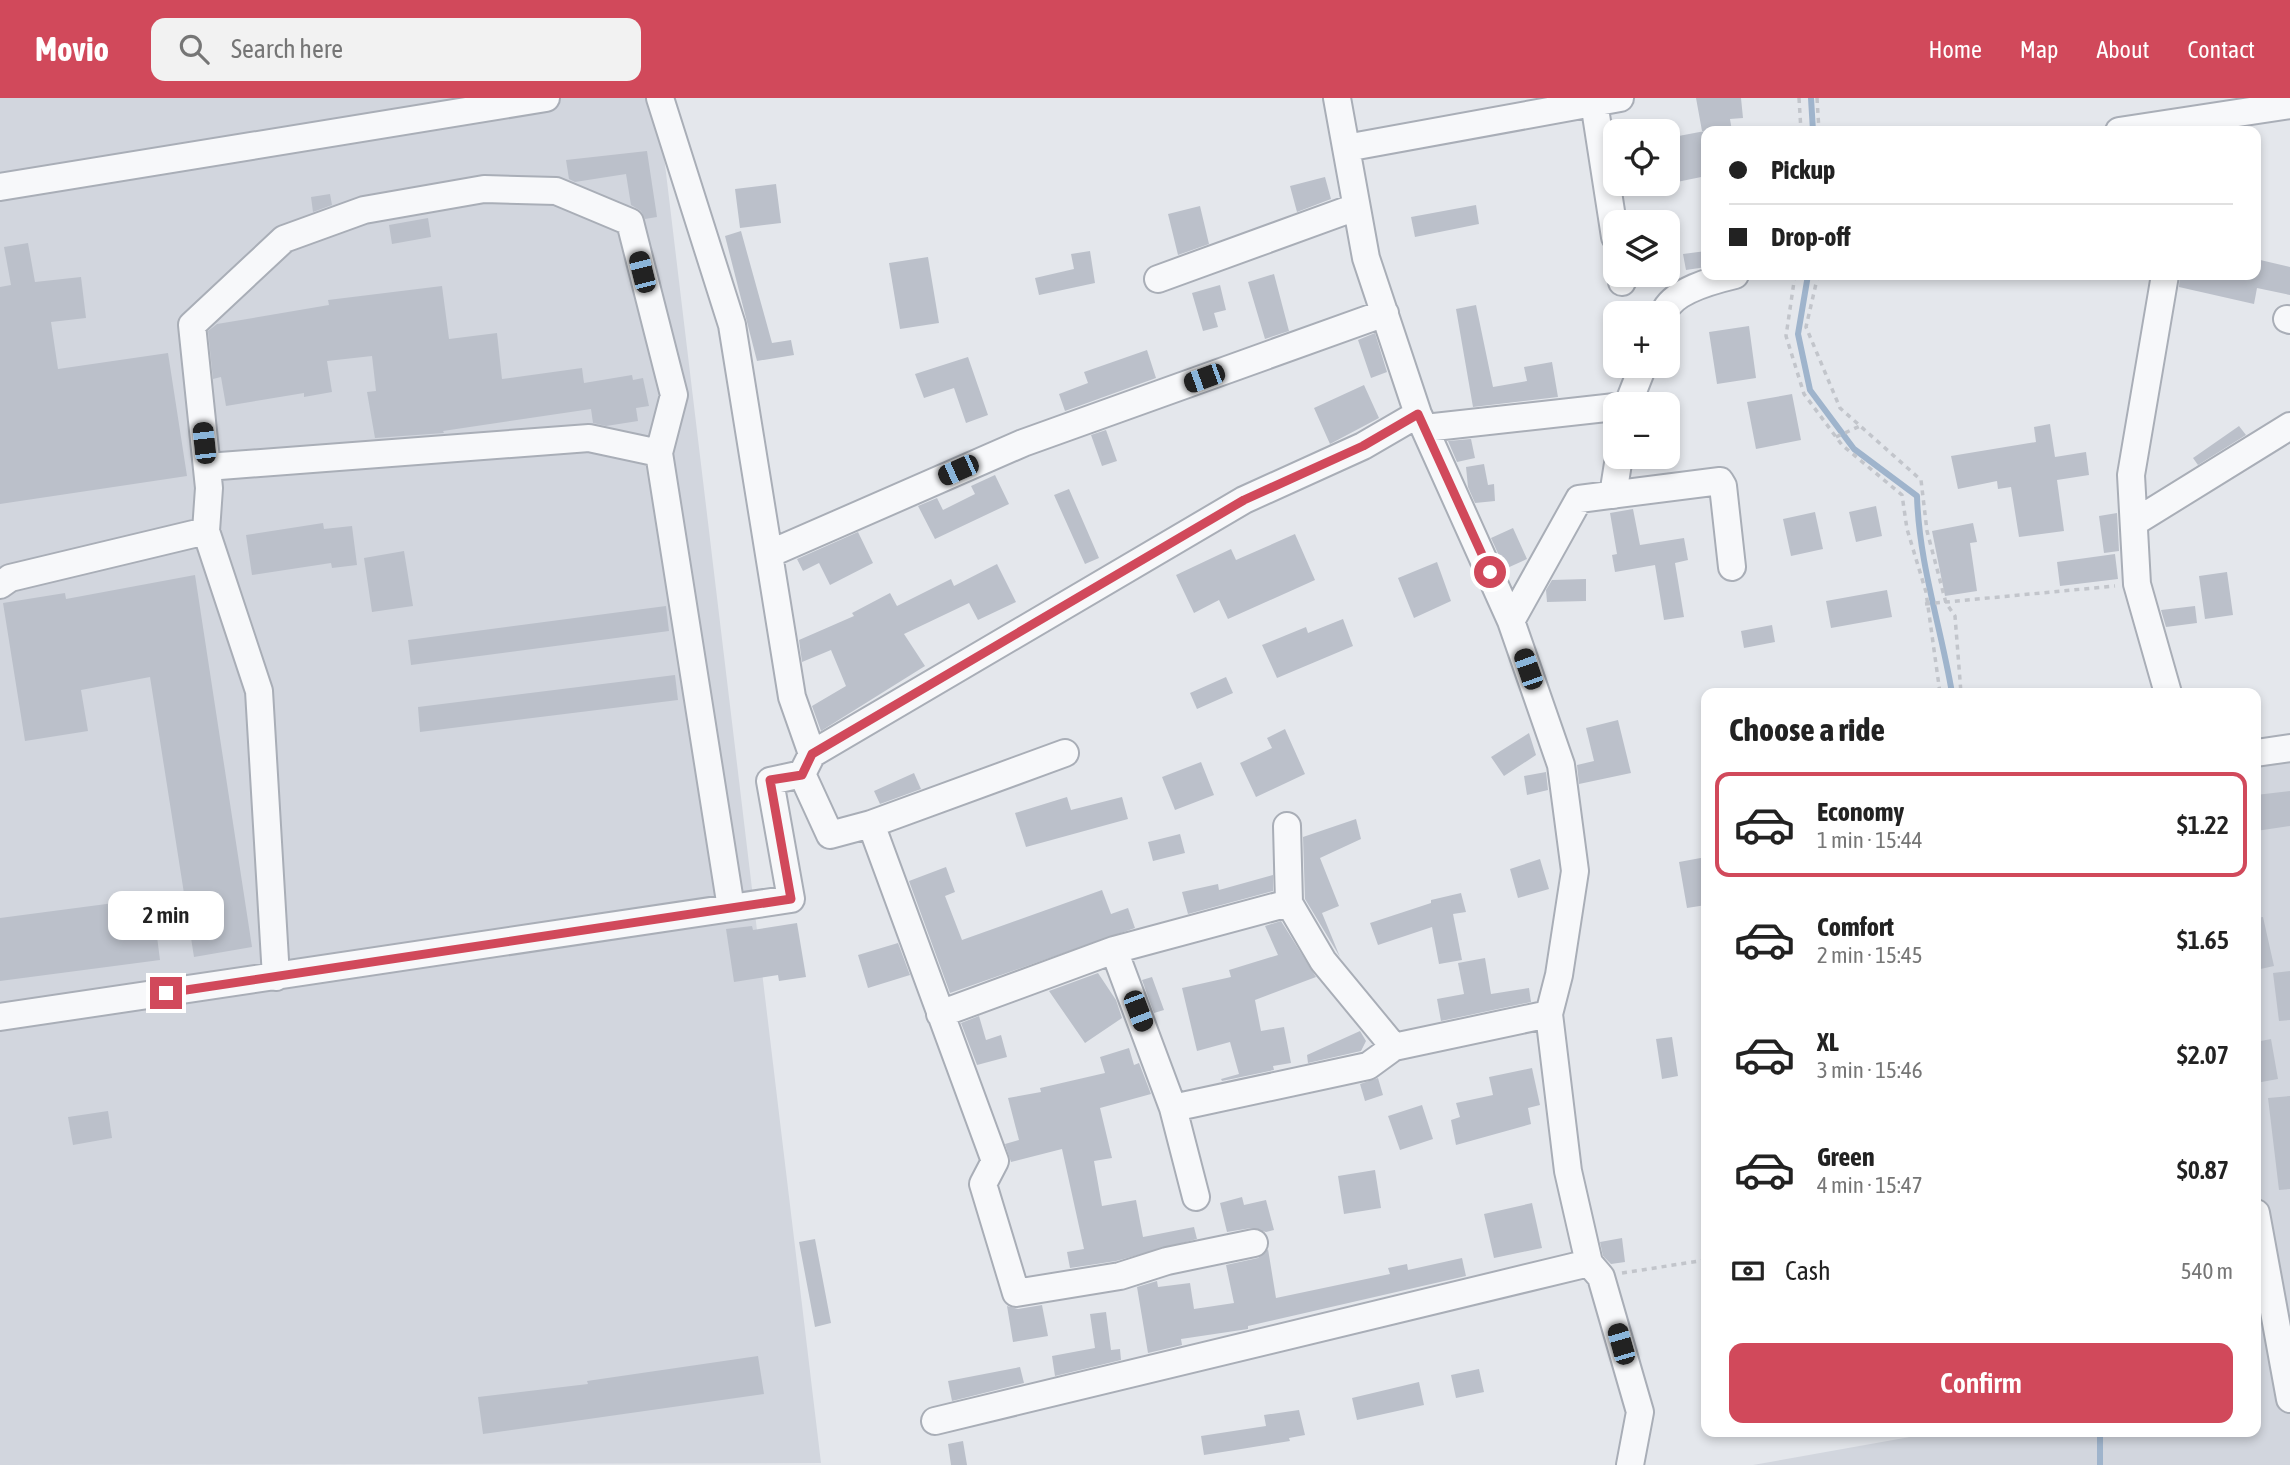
<!DOCTYPE html>
<meta charset="utf-8">
<style>
:root{--surface:#fff;--page:#f2f2f2;--text:#222;--muted:#767676;--line:#e0e0e0;--accent:#d1495b}
body{margin:0;font-family:"Asap Condensed",sans-serif;background:var(--page);color:var(--text);height:100vh;display:flex;flex-direction:column;font-size:26px;white-space:nowrap}
*{box-sizing:border-box;margin:0}
p{font-size:23px;color:var(--muted)}
.icon{flex:none;width:38px;height:38px;fill:none;stroke:currentColor;stroke-width:2;stroke-linecap:round;stroke-linejoin:round}
.map{position:relative;flex:1;overflow:hidden}
.panel{position:absolute;left:1701px;top:590px;width:560px;height:749px;display:flex;flex-direction:column;background:var(--surface);border-radius:14px;box-shadow:0 4px 10px #0003}
.panel>*{flex:none}
.hud{position:absolute;left:1701px;top:28px;width:560px;height:154px;border-radius:14px;box-shadow:0 4px 10px #0003;display:grid;align-content:center;height:154px;padding:0 28px;background:var(--surface)}
.tools{position:absolute;left:1603px;top:21px;display:grid;gap:14px}
.tools a{display:grid;place-items:center;width:77px;height:77px;border-radius:14px;background:var(--surface);box-shadow:0 4px 10px #0003;font-size:35px}
.end{position:absolute;width:32px;height:32px;margin:-16px;border:9px solid #d1495b;background:#fff;box-shadow:0 0 0 4px #fff}
.from{border-radius:50%}
.bubble{position:absolute;height:49px;border-radius:14px;background:var(--surface);box-shadow:0 4px 10px #0003;font-size:23px;font-weight:600;line-height:49px;text-align:center}
.car{position:absolute;width:21px;height:42px;margin:-21px -10px;border-radius:9px;box-shadow:0 0 5px 2px #0007;background:linear-gradient(#222 24%,#8ab4d8 0 40%,#222 0 76%,#8ab4d8 0 86%,#222 0)}
.hud b{display:flex;align-items:center;gap:24px;height:66px;font-size:26px}
.hud b+b{border-top:2px solid var(--line)}
.hud i{width:18px;height:18px;background:var(--text)}
ul{padding:0;list-style:none}
li{display:flex;align-items:center;gap:21px;height:105px;margin:0 14px 10px;padding:0 14px;border:4px solid transparent;border-radius:14px}
li div{flex:1}
li b{display:block;font-size:26px}
li em{font-style:normal;font-weight:600}
li.active{border-color:var(--accent)}
li>.icon{width:63px;height:63px;stroke-width:1.5}
h2{padding:0 28px;font-size:32px;line-height:84px}
.pay{display:flex;align-items:center;gap:18px;height:77px;padding:0 28px;font-size:26px}
.pay p{margin-inline-start:auto}
.button{display:flex;gap:14px;margin-top:auto;padding:14px 28px}
.button a{flex:1;height:80px;border-radius:14px;background:var(--accent);color:#fff;font-size:28px;font-weight:600;line-height:80px;text-align:center}
header{display:flex;align-items:center;gap:42px;box-sizing:border-box;height:98px;padding:0 35px;background:var(--accent);color:#fff}
header strong{font-size:33px}
nav{display:flex;gap:38px;margin-inline-start:auto;font-size:24px}
.search{width:490px;height:63px;background:var(--page);display:flex;align-items:center;gap:18px;box-sizing:border-box;padding:0 24px;border-radius:14px;color:var(--muted);font-size:26px}
.map>svg:first-child{display:block}
</style>
<header>
<strong>Movio</strong>
<div class="search"><svg class="icon" aria-label="search" viewBox="0 0 24 24"><circle cx="10" cy="10" r="6"/><path d="M15 15l6 6"/></svg>Search here</div>
<nav><a>Home</a><a>Map</a><a>About</a><a>Contact</a></nav>
</header>
<div class="map">
<svg width="2290" height="1367" viewBox="0 0 2290 1367">
<rect width="100%" height="100%" fill="#e4e7ec"/>
<path fill="#d2d6de" d="M0,0H657L821,1365L0,1367Z
M2290,649V1367H1753L1938,1334H2256V653Z"/>
<g fill="none" stroke-linecap="round" stroke-linejoin="round">
<path stroke="#9fb4cc" stroke-width="6" d="M1811,0L1813,33
M1808,177L1798,236L1810,292L1854,351L1917,398C1919,466 1941,529 1952,595
M2100,1367V1334"/>
</g>
<path fill="#bbc0ca" d="M1696,0H1741L1743,20L1730,21L1732,33H1706V78L1677,84L1674,64L1668,65V40L1705,33H1702Z
M647,53L657,119L645,121L641,113L631,107L626,76L575,84L569,81L566,62Z
M1325,79L1331,101L1297,114L1290,88Z
M776,86L781,125L740,130L735,91Z
M330,96L332,107L313,114L311,99Z
M1476,107L1479,126L1415,139L1411,119Z
M1200,108L1209,146L1178,157L1168,116Z
M428,120L431,139L392,146L389,127Z
M741,133L772,245L791,242L794,257L757,263L725,138Z
M28,145L35,184L81,179L86,220L51,224L58,271L168,255L187,378L0,406V189L11,187L4,149Z
M1090,153L1095,185L1039,197L1035,180L1074,171L1071,156Z
M1706,153V169L1686,172L1683,156Z
M928,159L939,225L900,231L889,165Z
M2256,161L2290,169V197L2257,190L2254,206L2179,189L2180,177H2256Z
M1274,176L1289,233L1265,241L1248,184Z
M1220,187L1226,212L1214,215L1218,229L1203,233L1192,195Z
M442,188L449,241L497,235L502,281L582,270L584,285L632,277L633,282L643,280L649,308L636,310L638,323L606,328L593,325L591,311L443,333L444,335L375,340L367,294L376,293L372,258L327,263L332,294L304,299V295L226,308L221,279L213,281L208,233L217,226L329,207L328,202Z
M1476,207L1493,289L1527,283L1524,269L1552,264L1558,299L1473,309L1456,211Z
M1749,228L1756,280L1717,286L1709,234Z
M1375,235L1387,274L1371,280L1358,242Z
M1147,252L1156,280L1065,313L1059,296L1088,285L1084,274Z
M968,259L988,317L966,325L954,290L924,300L915,276Z
M1364,287L1379,320L1330,346L1314,310Z
M1792,296L1801,342L1756,351L1747,304Z
M2050,326L2055,359L2086,354L2089,377L2057,382L2064,433L2019,439L2011,389L1998,391L1997,383L1958,391L1951,358L2036,344L2034,329Z
M2239,328L2246,337L2198,367L2193,360Z
M1106,332L1117,363L1102,368L1091,337Z
M1471,341L1475,360L1457,364L1448,343Z
M1484,366L1488,387L1494,386L1495,403L1475,405L1468,389L1466,369Z
M995,377L1009,406L935,441L918,408L937,400L943,412L975,396L971,388Z
M1069,391L1099,460L1085,466L1054,397Z
M1876,408L1882,438L1856,444L1849,414Z
M1633,411L1640,447L1684,440L1688,462L1675,465L1684,519L1664,522L1655,467L1615,474L1612,457L1617,456L1610,415Z
M1815,414L1823,451L1791,458L1783,421Z
M2117,415L2119,453L2104,455L2099,418Z
M323,425L324,431L352,428L357,467L332,470L331,465L252,477L246,437Z
M1973,425L1977,444L1970,445L1977,493L1945,498L1932,433Z
M1513,430L1527,461L1505,471L1491,440Z
M858,434L873,465L830,487L819,465L803,473L797,461Z
M1295,436L1315,482L1228,521L1219,502L1194,515L1176,477L1231,451L1236,462Z
M404,453L413,508L372,514L364,460Z
M2115,456L2118,481L2060,488L2057,464Z
M1437,464L1451,503L1414,520L1398,480Z
M997,466L1016,504L978,522L969,505L904,536L925,568L821,633L812,608L846,588L831,552L802,564L799,542L854,518L852,515L890,495L897,508L951,481L954,488Z
M2227,474L2233,517L2205,521L2199,478Z
M195,477L252,849L194,859L150,579L81,592L88,633L25,643L3,505L65,495L66,501Z
M1586,481V503L1547,504L1546,492L1552,482Z
M1887,492L1892,519L1831,530L1826,503Z
M666,508L669,533L411,567L408,542Z
M2195,508L2197,525L2166,529L2161,512Z
M1343,521L1353,548L1277,580L1262,547L1306,529L1308,535Z
M1772,527L1775,544L1744,550L1741,533Z
M675,577L678,602L420,634L418,609Z
M1226,579L1233,595L1197,611L1190,595Z
M1618,622L1631,675L1579,686L1577,667L1594,663L1586,630Z
M1285,631L1305,676L1256,699L1240,665L1272,650L1267,640Z
M1529,635L1536,657L1504,678L1491,659Z
M1201,664L1214,697L1175,712L1162,679Z
M1546,674L1548,692L1527,697L1524,678Z
M914,675L921,691L880,706L874,693Z
M2290,693V728L2256,733V697Z
M1067,699L1071,712L1122,699L1128,721L1026,749L1015,715Z
M1356,721L1361,741L1320,760L1339,808L1322,815L1340,859L1305,801L1303,739Z
M1180,736L1185,755L1153,763L1148,744Z
M1706,759V807L1687,810L1679,764Z
M1540,761L1549,791L1518,800L1510,771Z
M946,769L955,794L945,798L962,842L1102,792L1111,816L1128,810L1135,830L950,895L909,783Z
M1273,777V793L1188,816L1182,794L1218,786L1219,792Z
M1461,795L1466,814L1453,816L1462,862L1439,866L1432,829L1378,847L1370,825L1431,805V802Z
M152,800L160,862L0,883V820Z
M2263,819L2274,868L2256,872V820Z
M1281,823L1316,879L1255,902L1261,933L1284,929L1291,965L1273,968L1274,972L1222,983L1221,981L1239,976L1230,944L1197,953L1182,890L1231,879L1229,872L1278,857L1265,828Z
M797,825L806,879L779,883L778,877L734,884L726,831L752,828L753,832Z
M898,845L910,877L868,890L858,857Z
M1485,860L1491,896L1529,890L1531,904L1441,923L1437,901L1464,896L1458,865Z
M2290,873V922L2279,923L2273,875Z
M1098,875L1116,902L1122,920L1085,945L1049,893Z
M1152,879L1164,912L1154,915L1142,882Z
M979,918L986,942L1001,937L1007,959L977,967L961,925Z
M1360,933L1366,943L1361,953L1308,965L1307,957Z
M1672,939L1678,978L1662,981L1656,941Z
M2271,941L2278,981L2256,985V944Z
M1129,950L1134,967L1139,965L1151,996L1100,1010L1112,1060L1094,1063L1102,1108L1136,1102L1143,1139L1194,1129L1197,1141L1116,1163L1070,1170L1067,1154L1084,1151L1062,1051L1011,1064L1005,1046L1019,1042L1008,1000L1041,994L1040,990L1105,975L1100,959Z
M1532,970L1540,1007L1528,1010L1531,1026L1456,1047L1451,1022L1460,1019L1456,1005L1493,997L1489,979Z
M1378,980L1383,997L1365,1003L1360,986Z
M2290,998V1091L2279,1092L2268,1000Z
M1422,1007L1433,1041L1400,1052L1388,1018Z
M108,1013L112,1040L73,1047L68,1019Z
M1375,1072L1381,1110L1344,1116L1338,1078Z
M1242,1099L1244,1107L1266,1102L1274,1132L1266,1134L1251,1130L1227,1134L1220,1105Z
M1532,1105L1542,1150L1494,1160L1484,1116Z
M1622,1140L1625,1164L1611,1166L1603,1158L1600,1144Z
M815,1141L831,1225L815,1229L799,1144Z
M1268,1151L1276,1200L1390,1176L1388,1170L1407,1166L1408,1172L1462,1160L1466,1178L1248,1228V1231L1181,1241L1182,1247L1148,1255L1137,1189L1157,1183L1158,1189L1190,1185L1194,1211L1234,1205L1226,1167L1258,1160Z
M1042,1207L1048,1238L1013,1244L1007,1208L1018,1211Z
M1106,1214L1111,1252L1120,1251L1121,1262L1055,1278L1052,1258L1095,1250L1090,1216Z
M758,1258L764,1296L483,1336L478,1299L588,1286L587,1283Z
M1020,1269L1024,1285L952,1303L948,1283Z
M1479,1271L1484,1294L1456,1300L1451,1277Z
M1419,1284L1424,1307L1357,1322L1352,1300Z
M1299,1312L1305,1337L1289,1340L1290,1343L1204,1357L1201,1338L1266,1328L1264,1317Z
M963,1343L967,1367H951L948,1346Z"/>
<g fill="none" stroke-linecap="round" stroke-linejoin="round">
<g stroke="#a9aeb7" stroke-width="30">
<path id="minor" d="M660,0L732,227L792,599L812,656L802,676L830,737L871,726L995,1063L983,1086L1016,1195L1120,1178L1167,1163L1254,1145
M1337,0L1366,160L1418,316L1511,523L1561,667L1575,773L1559,877L1549,916L1568,1073L1589,1165L1601,1179L1640,1314L1630,1367
M1594,4L1615,139
M2119,33L2290,7
M1346,50L1620,0
M0,89L546,0
M1621,177L1622,184
M2165,177L2131,377L2137,486L2168,595
M1158,181L1356,109
M1664,215C1672,193 1714,182 1735,177
M2287,221L2290,222
M1628,306L1643,268
M1425,330L1615,309
M207,369L589,340L659,355
M1613,397L1619,359
M2135,424L2290,328
M206,433L259,593L276,879
M769,456L1023,345L1385,215
M0,487L10,480L206,433L209,390L192,227L284,141L364,112L484,91L556,93L630,124L674,297L659,355L731,810
M1511,523L1579,401L1720,383L1723,388L1732,469
M2256,655L2290,650
M812,656L1244,402L1363,348L1418,316
M871,726L1065,655
M1287,728L1289,805L1323,863L1394,949
M1114,852L1173,1010L1196,1099
M940,916L1114,852L1289,805
M0,919L791,801L770,683L802,676
M1173,1010L1368,968L1394,949L1549,916
M2256,1115L2290,1301
M935,1323L1589,1165"/>
</g>
<path stroke="#c2c5cb" stroke-width="3.5" stroke-dasharray="5 5" stroke-linecap="butt" d="M1799,0L1801,33
M1817,0L1819,33
M1795,177L1786,238L1804,296L1842,347L1902,397L1907,431L1926,494L1940,595
M1818,177L1806,229L1840,310L1921,382L1927,433L1946,505L1955,518L1961,595
M1836,339L1860,328
M1925,506L2115,488
M1622,1175L1706,1162"/>
<use href="#minor" stroke="#f7f8fa" stroke-width="26"/>
</g>
<g fill="none" stroke-linecap="round" stroke-linejoin="round">
<path stroke="#d1495b" stroke-width="9" d="M166,895L791,801L770,682L802,677L812,656L1244,402L1363,348L1418,316L1490,474"/>
</g>
</svg>
<div class="tools">
<a><svg class="icon" aria-label="locate" viewBox="0 0 24 24"><circle cx="12" cy="12" r="6"/><path d="M12 2v4M12 18v4M2 12h4M18 12h4"/></svg></a>
<a><svg class="icon" aria-label="layers" viewBox="0 0 24 24"><path d="M12 4l9 5-9 5-9-5zM3 14l9 5 9-5"/></svg></a>
<a>+</a>
<a>−</a>
</div>
<i class="end from" style="left:1490px;top:474px"></i>
<i class="end" style="left:166px;top:895px"></i>
<div class="bubble" style="left:108px;top:793px;width:116px">2 min</div>
<i class="car" style="left:642px;top:174px;rotate:346deg"></i>
<i class="car" style="left:1204px;top:280px;rotate:250deg"></i>
<i class="car" style="left:204px;top:345px;rotate:354deg"></i>
<i class="car" style="left:958px;top:372px;rotate:246deg"></i>
<i class="car" style="left:1528px;top:571px;rotate:341deg"></i>
<i class="car" style="left:1138px;top:913px;rotate:159deg"></i>
<i class="car" style="left:1621px;top:1246px;rotate:344deg"></i>
<div class="hud">
<b><i class="from"></i>Pickup</b>
<b><i></i>Drop-off</b>
</div>
<section class="panel">
<h2>Choose a ride</h2>
<ul>
<li class="active"><svg class="icon" aria-label="car" viewBox="0 0 24 24"><path d="M5 17H2v-5l4-1 3-4h7l3 4 3 1v5h-3M9 17h6M6 11h13"/><circle cx="7" cy="17" r="2"/><circle cx="17" cy="17" r="2"/></svg><div><b>Economy</b><p>1 min · 15:44</p></div><em>$1.22</em></li>
<li><svg class="icon" aria-label="car" viewBox="0 0 24 24"><path d="M5 17H2v-5l4-1 3-4h7l3 4 3 1v5h-3M9 17h6M6 11h13"/><circle cx="7" cy="17" r="2"/><circle cx="17" cy="17" r="2"/></svg><div><b>Comfort</b><p>2 min · 15:45</p></div><em>$1.65</em></li>
<li><svg class="icon" aria-label="car" viewBox="0 0 24 24"><path d="M5 17H2v-5l4-1 3-4h7l3 4 3 1v5h-3M9 17h6M6 11h13"/><circle cx="7" cy="17" r="2"/><circle cx="17" cy="17" r="2"/></svg><div><b>XL</b><p>3 min · 15:46</p></div><em>$2.07</em></li>
<li><svg class="icon" aria-label="car" viewBox="0 0 24 24"><path d="M5 17H2v-5l4-1 3-4h7l3 4 3 1v5h-3M9 17h6M6 11h13"/><circle cx="7" cy="17" r="2"/><circle cx="17" cy="17" r="2"/></svg><div><b>Green</b><p>4 min · 15:47</p></div><em>$0.87</em></li>
</ul>
<div class="pay"><svg class="icon" aria-label="cash" viewBox="0 0 24 24"><path d="M3 7h18v10H3z"/><circle cx="12" cy="12" r="2"/></svg>Cash<p>540 m</p></div>
<div class="button"><a>Confirm</a></div>
</section>
</div>
